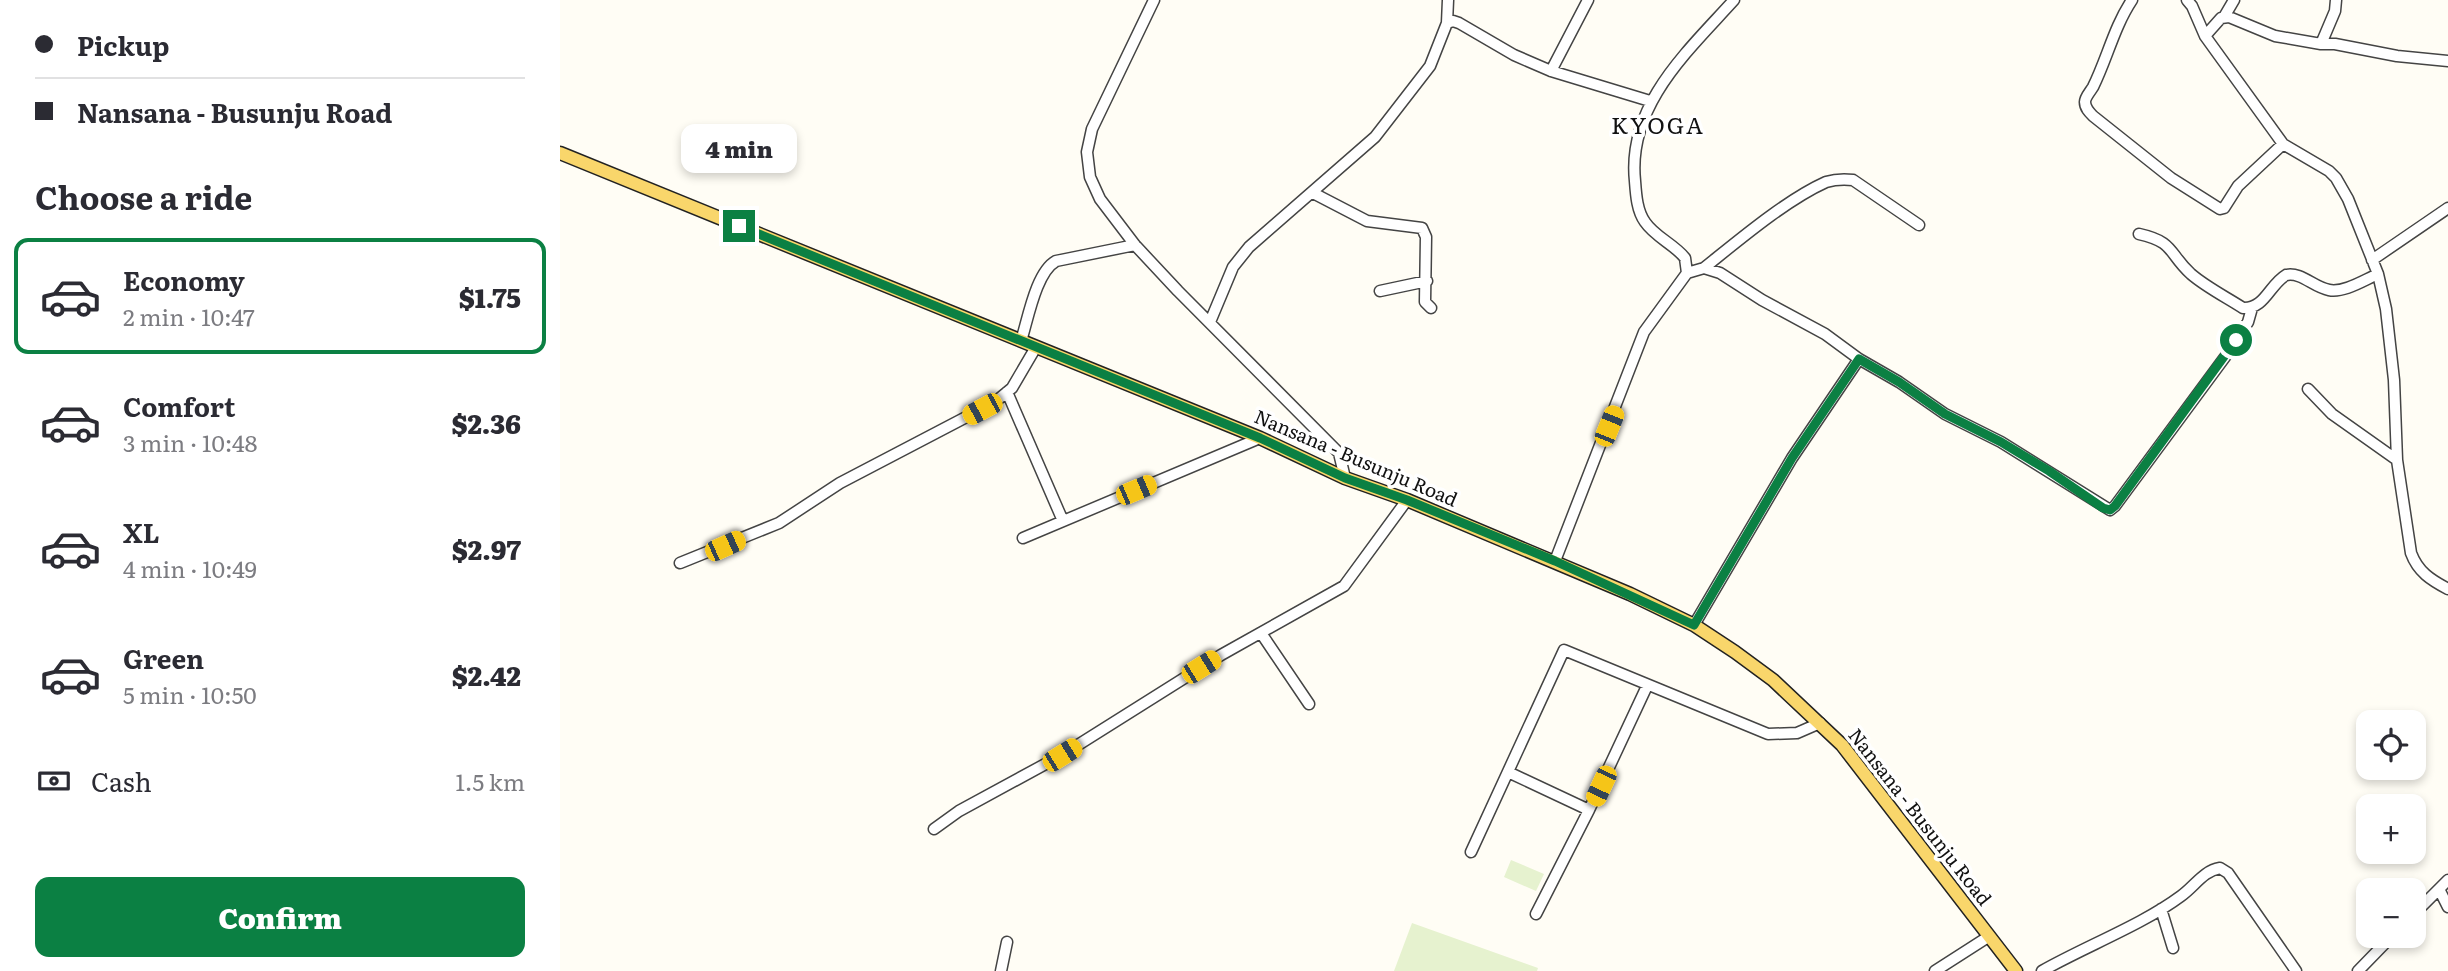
<!DOCTYPE html>
<meta charset="utf-8">
<style>
:root{--surface:#fff;--page:#f7f7f7;--text:#2b2b33;--muted:#7c7c81;--line:#e1e1e2;--accent:#0b8043}
body{margin:0;font-family:Literata,serif;background:var(--page);color:var(--text);height:100vh;display:flex;flex-direction:column;font-size:26px;white-space:nowrap}
*{box-sizing:border-box;margin:0}
p{font-size:23px;color:var(--muted)}
.icon{flex:none;width:38px;height:38px;fill:none;stroke:currentColor;stroke-width:2;stroke-linecap:round;stroke-linejoin:round}
.map{position:relative;flex:1;overflow:hidden}
.panel{display:flex;flex-direction:column;background:var(--surface);width:560px}
.panel>*{flex:none}
.guide{display:grid;align-content:center;height:154px;padding:0 35px;background:var(--surface)}
.controls{position:absolute;left:1796px;top:710px;display:grid;gap:14px}
.controls a{display:grid;place-items:center;width:70px;height:70px;border-radius:14px;background:var(--surface);box-shadow:0 4px 10px #0003;font-size:35px}
.end{position:absolute;width:32px;height:32px;margin:-16px;border:9px solid #0b8043;background:#fff;box-shadow:0 0 0 4px #fff}
.from{border-radius:50%}
.bubble{position:absolute;height:49px;border-radius:14px;background:var(--surface);box-shadow:0 4px 10px #0003;font-size:23px;font-weight:800;line-height:49px;text-align:center}
.car{position:absolute;width:21px;height:42px;margin:-21px -10px;border-radius:9px;box-shadow:0 0 5px 2px #0007;background:linear-gradient(#f5c518 24%,#345 0 40%,#f5c518 0 76%,#345 0 86%,#f5c518 0)}
.guide b{display:flex;align-items:center;gap:24px;height:66px;font-size:26px}
.guide b+b{border-top:2px solid var(--line)}
.guide i{width:18px;height:18px;background:var(--text)}
ul{padding:0;list-style:none}
li{display:flex;align-items:center;gap:21px;height:116px;margin:0 14px 10px;padding:0 21px;border:4px solid transparent;border-radius:14px}
li div{flex:1}
li b{display:block;font-size:26px}
li em{font-style:normal;font-weight:800}
li.selected{border-color:var(--accent)}
li>.icon{width:63px;height:63px;stroke-width:1.5}
h2{padding:0 35px;font-size:32px;line-height:84px}
.pay{display:flex;align-items:center;gap:18px;height:77px;padding:0 35px;font-size:26px}
.pay p{margin-inline-start:auto}
.cta{display:flex;gap:14px;margin-top:auto;padding:14px 35px}
.cta a{flex:1;height:80px;border-radius:14px;background:var(--accent);color:#fff;font-size:28px;font-weight:800;line-height:80px;text-align:center}
main{display:flex;flex:1;min-height:0}
.map>svg:first-child{display:block}
</style>
<main>
<section class="panel">
<div class="guide">
<b><i class="from"></i>Pickup</b>
<b><i></i>Nansana - Busunju Road</b>
</div>
<h2>Choose a ride</h2>
<ul>
<li class="selected"><svg class="icon" aria-label="car" viewBox="0 0 24 24"><path d="M5 17H2v-5l4-1 3-4h7l3 4 3 1v5h-3M9 17h6M6 11h13"/><circle cx="7" cy="17" r="2"/><circle cx="17" cy="17" r="2"/></svg><div><b>Economy</b><p>2 min · 10:47</p></div><em>$1.75</em></li>
<li><svg class="icon" aria-label="car" viewBox="0 0 24 24"><path d="M5 17H2v-5l4-1 3-4h7l3 4 3 1v5h-3M9 17h6M6 11h13"/><circle cx="7" cy="17" r="2"/><circle cx="17" cy="17" r="2"/></svg><div><b>Comfort</b><p>3 min · 10:48</p></div><em>$2.36</em></li>
<li><svg class="icon" aria-label="car" viewBox="0 0 24 24"><path d="M5 17H2v-5l4-1 3-4h7l3 4 3 1v5h-3M9 17h6M6 11h13"/><circle cx="7" cy="17" r="2"/><circle cx="17" cy="17" r="2"/></svg><div><b>XL</b><p>4 min · 10:49</p></div><em>$2.97</em></li>
<li><svg class="icon" aria-label="car" viewBox="0 0 24 24"><path d="M5 17H2v-5l4-1 3-4h7l3 4 3 1v5h-3M9 17h6M6 11h13"/><circle cx="7" cy="17" r="2"/><circle cx="17" cy="17" r="2"/></svg><div><b>Green</b><p>5 min · 10:50</p></div><em>$2.42</em></li>
</ul>
<div class="pay"><svg class="icon" aria-label="cash" viewBox="0 0 24 24"><path d="M3 7h18v10H3z"/><circle cx="12" cy="12" r="2"/></svg>Cash<p>1.5 km</p></div>
<div class="cta"><a>Confirm</a></div>
</section>
<div class="map">
<svg width="1888" height="971" viewBox="0 0 1888 971">
<rect width="100%" height="100%" fill="#fffdf5"/>
<path fill="#e6f2cf" d="M951,860L984,874L976,891L944,877Z
M852,923L978,968L977,971H834Z"/>
<g fill="none" stroke-linecap="round" stroke-linejoin="round">
<g stroke="#444" stroke-width="13">
<path id="minor" d="M594,0L532,129L527,152L530,177L540,199L575,245L618,291L779,453L785,478
M1572,0C1554,27 1547,59 1533,87C1530,92 1525,97 1525,102C1525,108 1529,112 1533,116L1611,178L1660,209L1664,208L1678,186L1723,144
M1627,0L1632,6L1645,36L1723,144L1769,171L1776,178L1788,199L1818,274L1826,309L1834,380L1837,460L1851,553C1858,572 1871,580 1888,589
M1664,17L1674,0
M887,23L888,0
M1645,36L1661,18L1669,17L1715,36L1761,44H1775L1837,56L1888,61
M1761,44L1775,11L1776,0
M991,71L1028,0
M753,193L807,221L862,228L866,237L865,302L871,308
M1579,234C1615,242 1608,253 1631,274C1646,287 1666,297 1683,308C1705,309 1709,285 1726,275C1742,272 1753,287 1769,290C1784,293 1804,280 1818,274
M1812,260L1888,208
M1144,268C1179,240 1226,200 1266,182C1276,179 1284,179 1293,180L1359,225
M1127,273L1144,268L1160,273L1202,300L1265,334L1299,359L1339,382L1385,414L1441,442L1550,510L1555,506L1665,357L1688,322L1692,308
M820,291L867,281
M650,322L673,267L689,247L815,137L870,66L887,23L893,21L899,23L954,55L991,71L1090,101
M461,341C468,319 476,272 496,261L575,245
M1748,389L1772,414L1837,460
M447,392L503,521
M463,538L700,438
M995,561L1084,332L1127,273L1125,258C1114,244 1095,237 1085,222C1077,211 1076,195 1075,181C1067,105 1128,51 1174,0
M120,563L219,523L280,483L435,402L452,388L476,347
M1134,625L1232,458L1299,359
M701,633L749,704
M948,772L1029,810
M374,829L399,811L502,755L661,655L784,586L847,500
M911,852L1004,650L1208,734L1237,733L1260,723
M1879,889L1888,907
M1601,909L1613,948
M976,914L1029,810L1087,686
M1853,915L1888,880
M441,971L447,942
M1375,971L1428,937
M1482,971C1526,946 1582,925 1621,896C1635,886 1643,871 1660,868L1668,873L1736,971
M1798,971L1832,936"/>
</g>
<g stroke="#222" stroke-width="15">
<path id="major" d="M0,153L700,438L785,478L847,500L1070,594L1134,625L1175,652L1213,680L1282,745L1456,971"/>
</g>
<use href="#minor" stroke="#fff" stroke-width="10"/>
<use href="#major" stroke="#f9d66b" stroke-width="12"/>
</g>
<g fill="none" stroke-linecap="round" stroke-linejoin="round">
<path stroke="#0b8043" stroke-width="9" d="M179,226L700,438L785,478L847,500L995,561L1134,625L1232,458L1299,359L1339,382L1385,414L1441,442L1489,471L1543,508L1550,510L1555,506L1676,340"/>
</g>
<g text-anchor="middle" stroke-width="7" stroke-linejoin="round" paint-order="stroke">
<g font-size="19" fill="#111" stroke="#fff">
<text transform="translate(796 458) rotate(23)" y="7">Nansana - Busunju Road</text>
<text transform="translate(1360 817) rotate(52)" y="7">Nansana - Busunju Road</text>
</g>
<g font-size="23" letter-spacing="2" fill="#111" stroke="#fff">
<text x="1098" y="134">KYOGA</text>
</g>
</g>
</svg>
<div class="controls">
<a><svg class="icon" aria-label="locate" viewBox="0 0 24 24"><circle cx="12" cy="12" r="6"/><path d="M12 2v4M12 18v4M2 12h4M18 12h4"/></svg></a>
<a>+</a>
<a>−</a>
</div>
<i class="end from" style="left:1676px;top:340px"></i>
<i class="end" style="left:179px;top:226px"></i>
<div class="bubble" style="left:121px;top:124px;width:116px">4 min</div>
<i class="car" style="left:422px;top:409px;rotate:242deg"></i>
<i class="car" style="left:1049px;top:426px;rotate:22deg"></i>
<i class="car" style="left:576px;top:490px;rotate:67deg"></i>
<i class="car" style="left:165px;top:546px;rotate:66deg"></i>
<i class="car" style="left:641px;top:667px;rotate:58deg"></i>
<i class="car" style="left:502px;top:755px;rotate:58deg"></i>
<i class="car" style="left:1041px;top:786px;rotate:205deg"></i>
</div>
</main>
